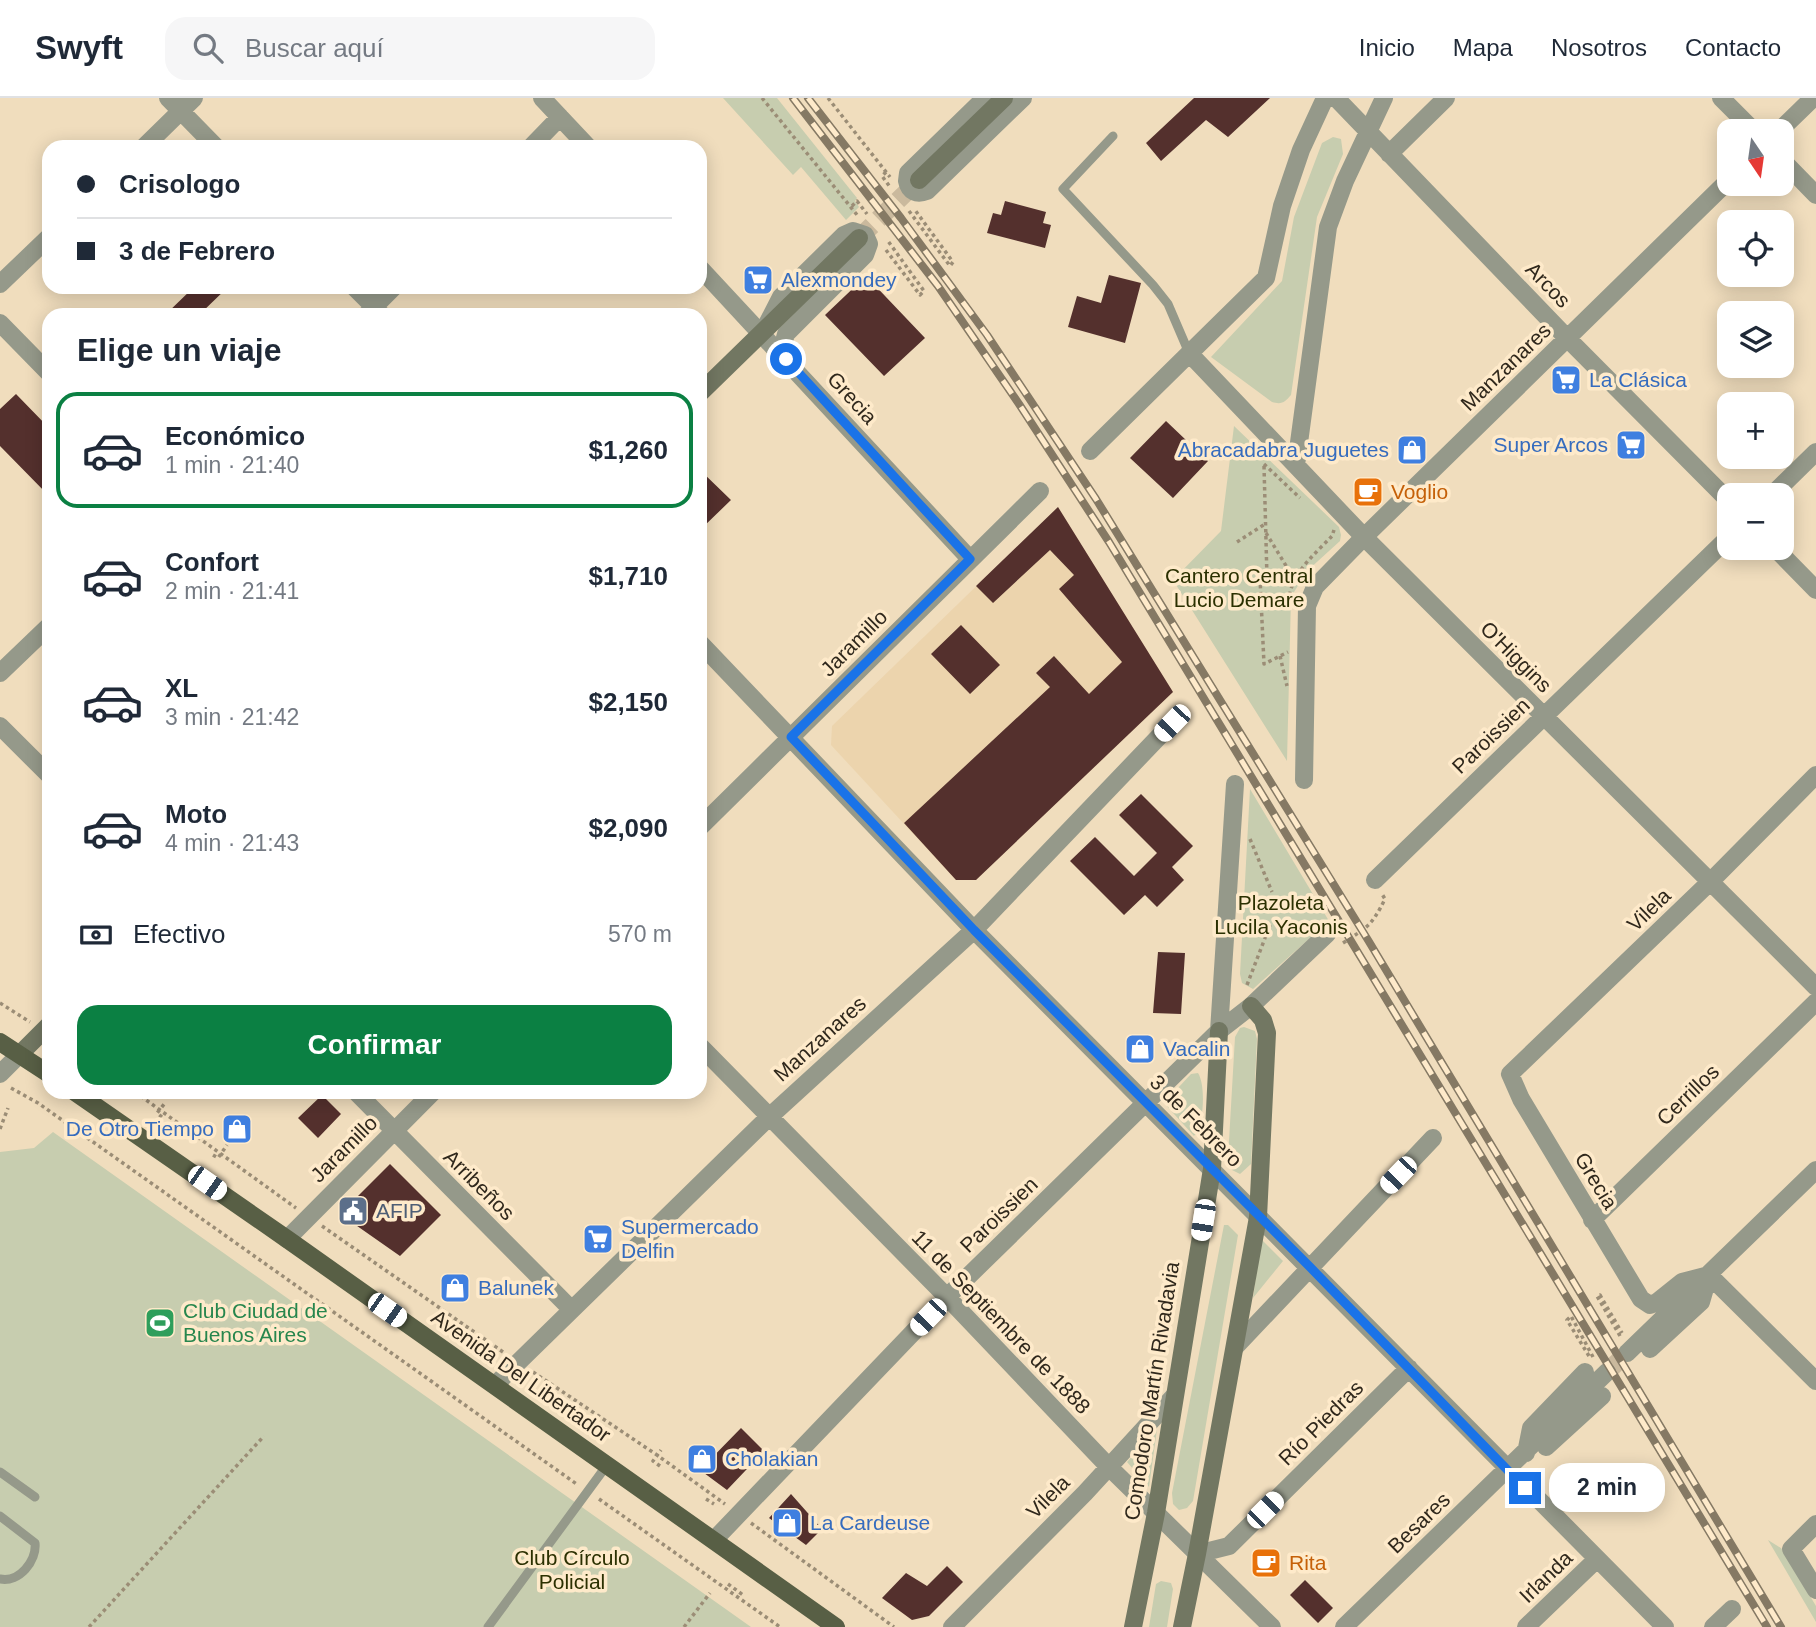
<!DOCTYPE html>
<html lang="es">
<meta charset="utf-8">
<style>
:root{--surface:#fff;--page:#f6f6f7;--text:#1f2937;--muted:#747a83;--line:#e0e1e3;--accent:#0b8043}
body{margin:0;font-family:Arial,sans-serif;background:var(--page);color:var(--text);height:100vh;display:flex;flex-direction:column;font-size:26px;white-space:nowrap}
*{box-sizing:border-box;margin:0}
p{font-size:23px;color:var(--muted)}
.icon{flex:none;width:38px;height:38px;fill:none;stroke:currentColor;stroke-width:2;stroke-linecap:round;stroke-linejoin:round}
.map{position:relative;flex:1;overflow:hidden}
.side{position:absolute;left:42px;top:210px;width:665px;height:791px;display:flex;flex-direction:column;background:var(--surface);border-radius:21px;box-shadow:0 4px 18px #0003}
.side>*{flex:none}
.top-card{position:absolute;left:42px;top:42px;width:665px;height:154px;border-radius:21px;box-shadow:0 4px 18px #0003;display:grid;align-content:center;height:154px;padding:0 35px;background:var(--surface)}
.needle{width:46px;rotate:167deg}
.fabs{position:absolute;left:1717px;top:21px;display:grid;gap:14px}
.fabs a{display:grid;place-items:center;width:77px;height:77px;border-radius:14px;background:var(--surface);box-shadow:0 4px 18px #0003;font-size:35px}
.end{position:absolute;width:32px;height:32px;margin:-16px;border:9px solid #1a73e8;background:#fff;box-shadow:0 0 0 4px #fff}
.from{border-radius:50%}
.bubble{position:absolute;height:49px;border-radius:21px;background:var(--surface);box-shadow:0 4px 18px #0003;font-size:23px;font-weight:800;line-height:49px;text-align:center}
.car{position:absolute;width:21px;height:42px;margin:-21px -10px;border-radius:9px;box-shadow:0 0 5px 2px #0007;background:linear-gradient(#fff 24%,#345 0 40%,#fff 0 76%,#345 0 86%,#fff 0)}
.top-card b{display:flex;align-items:center;gap:24px;height:66px;font-size:26px}
.top-card b+b{border-top:2px solid var(--line)}
.top-card i{width:18px;height:18px;background:var(--text)}
ul{padding:0;list-style:none}
li{display:flex;align-items:center;gap:21px;height:116px;margin:0 14px 10px;padding:0 21px;border:4px solid transparent;border-radius:21px}
li div{flex:1}
li b{display:block;font-size:26px}
li em{font-style:normal;font-weight:800}
li.on{border-color:var(--accent)}
li>.icon{width:63px;height:63px;stroke-width:1.5}
h2{padding:0 35px;font-size:32px;line-height:84px}
.pay{display:flex;align-items:center;gap:18px;height:77px;padding:0 35px;font-size:26px}
.pay p{margin-inline-start:auto}
.primary-button{display:flex;gap:14px;margin-top:auto;padding:14px 35px}
.primary-button a{flex:1;height:80px;border-radius:21px;background:var(--accent);color:#fff;font-size:28px;font-weight:800;line-height:80px;text-align:center}
header{display:flex;align-items:center;gap:42px;box-sizing:border-box;height:98px;padding:0 35px;background:var(--surface);border-bottom:2px solid var(--line)}
header strong{font-size:33px}
nav{display:flex;gap:38px;margin-inline-start:auto;font-size:24px}
.search{width:490px;height:63px;background:var(--page);display:flex;align-items:center;gap:18px;box-sizing:border-box;padding:0 24px;border-radius:21px;color:var(--muted);font-size:26px}
.map>svg:first-child{display:block}
</style>
<header>
<strong>Swyft</strong>
<div class="search"><svg class="icon" aria-label="search" viewBox="0 0 24 24"><circle cx="10" cy="10" r="6"/><path d="M15 15l6 6"/></svg>Buscar aquí</div>
<nav><a>Inicio</a><a>Mapa</a><a>Nosotros</a><a>Contacto</a></nav>
</header>
<div class="map">
<svg width="1816" height="1529" viewBox="0 0 1816 1529">
<rect width="100%" height="100%" fill="#f0ddbd"/>
<path fill="#ecd4ad" d="M1058,409L1173,594L976,782H956L831,647L832,628Z"/>
<path fill="#c7cdaf" d="M723,0H777L857,100L855,103L859,109L846,122L801,69L793,77Z
M1333,39L1341,41L1343,56L1317,119L1291,297C1285,304 1282,307 1272,304L1211,259L1282,183L1294,119L1322,45Z
M1234,328L1339,429L1341,437L1340,443L1307,473L1291,499L1287,663L1173,482L1221,433Z
M1250,691L1329,823L1253,891L1242,885L1240,876Z
M1244,929L1255,933L1257,941L1251,1066L1240,1076L1232,1072L1228,1060L1235,939L1240,930Z
M1198,975C1206,987 1204,1028 1194,1038L1164,1005L1191,976Z
M53,1034L751,1529H0V1054L34,1050Z
M1224,1127H1228L1238,1137L1193,1403L1187,1410L1179,1412L1173,1406L1172,1395Z
M1261,1141L1283,1163L1253,1200Z
M1157,1331L1149,1389L1127,1364Z
M1768,1442L1781,1450L1816,1508V1524Z
M1161,1483L1171,1485L1173,1491L1167,1529H1149L1156,1486Z"/>
<path fill="#54302d" d="M1194,0H1270L1228,39L1206,22L1161,63L1146,45Z
M1005,103L1046,114L1043,125L1051,127L1045,150L987,135L993,115L1001,117Z
M1109,177L1141,185L1125,245L1068,229L1077,198L1101,205Z
M866,178L925,240L884,278L825,217Z
M194,189H228L199,217H165Z
M16,296L49,330V398L0,348V311Z
M1166,323L1208,363L1173,400L1130,360Z
M700,372L731,402L700,432Z
M1058,409L1173,594L976,782H956L904,725L1050,589L1036,575L1054,558L1089,596L1122,564L1059,491L1074,477L1050,452L993,505L976,488Z
M961,527L1000,567L970,596L931,556Z
M1141,696L1193,748L1172,769L1184,782L1157,809L1145,797L1124,817L1070,763L1095,739L1134,778L1157,755L1119,717Z
M1158,854L1185,855L1181,916L1153,915Z
M322,997L341,1016L318,1040L298,1020Z
M390,1066L441,1117L400,1158L340,1116Z
M741,1330L764,1353L727,1392L700,1372Z
M791,1396L822,1431L806,1447L769,1420Z
M947,1468L963,1484L929,1518L912,1522L882,1500L906,1475L927,1488Z
M1305,1482L1333,1510L1318,1525L1290,1497Z"/>
<g fill="none" stroke-linecap="round" stroke-linejoin="round">
<path stroke="#cab99d" stroke-width="18" stroke-dasharray="18 9" stroke-linecap="butt" d="M1607,1274L1627,1255"/>
<path stroke="#cab99d" stroke-width="18" stroke-dasharray="18 9" stroke-linecap="butt" d="M859,140L919,82"/>
<path stroke="#9b8d76" stroke-width="3.5" stroke-dasharray="3.5 3.5" stroke-linecap="butt" d="M762,0L858,118
M828,0L890,79
M886,74L882,78L890,89
M852,108L857,103L867,116
M909,113L950,168L953,164L915,112
M886,152L920,197L924,193L888,143
M1264,366L1300,400
M1264,368L1267,480H1260L1264,566L1288,554
M1266,435L1296,484
M1237,444L1265,426
M1289,504C1289,477 1315,456 1332,438L1334,432
M1280,558L1287,588
M1250,741L1272,794
M1288,823L1304,833
M1343,845C1367,829 1371,829 1385,801L1382,796
M1247,887L1270,827
M0,905L30,924
M11,990L38,1005L578,1387
M135,994L296,1110
M162,1019L157,1015L165,1005
M0,1031L8,1010
M213,1057L218,1060L227,1047
M322,1128L503,1254
M1620,1238L1597,1198L1600,1197L1622,1235
M1589,1258L1567,1222L1571,1218L1593,1259
M533,1274L657,1357L725,1406
M660,1368L653,1363L661,1352
M599,1401L780,1529
M706,1401L714,1406
M751,1425L894,1529
M728,1486L743,1497
M89,1529L264,1338
M684,1529L710,1495"/>
<path stroke="#95998a" stroke-width="9" d="M1113,38L1063,91L1153,187L1168,206L1189,255
M0,1374L35,1399
M0,1418L35,1445C37,1463 19,1485 0,1481
M488,1529L607,1367"/>
<path stroke="#95998a" stroke-width="18" d="M168,0L216,49
M542,0L588,49
M985,0L908,75L907,83C909,94 917,97 927,93L1023,0
M1336,0L1568,241L1729,403
M1721,0L1754,33
M1779,33L1813,0
M144,49L194,0
M531,49L560,19
M1389,56L1446,0
M1782,62L1816,97
M700,170L970,461
M0,186L49,139
M354,189L381,216
M366,217L394,189
M0,225L49,275
M765,230L781,199L844,137L853,133L865,137L869,146L865,157L786,236L783,247L786,261
M1189,255L1364,439L1816,889
M1090,353L1266,180L1282,108L1301,52L1325,0
M1296,367L1328,129L1345,83L1384,0
M1772,397L1816,354
M1775,450L1816,492
M700,545L974,832L1665,1529
M0,575L49,528
M0,628L49,677
M1304,682L1307,508L1315,489L1364,439L1729,82
M700,729L1040,393
M1375,782L1729,439
M1219,933L1235,686
M700,948L947,1199L1109,1369L1272,1529
M0,976L20,956
M356,994L571,1211
M1592,1122L1816,904
M287,1141L433,994
M1709,1177L1682,1184L1657,1204L1650,1207L1641,1201L1521,1001L1510,976L1711,783L1816,677
M1709,1177L1816,1283
M1235,1249L1433,1040
M1650,1251L1701,1204L1708,1180
M1627,1255L1816,1072
M495,1287L768,1020L974,832L1172,625
M1546,1349L1602,1298
M1526,1355L1531,1330L1585,1274
M1816,1426L1791,1451L1816,1492
M714,1442L947,1199L1219,933L1251,908L1327,836
M1197,1456L1229,1448L1409,1270
M952,1529L1085,1395L1174,1298
M1344,1529L1607,1274
M1526,1529L1597,1461
M1713,1529L1732,1511"/>
<path stroke="#727762" stroke-width="18" d="M919,82L1004,0
M700,295L859,140
M20,956L49,927
M1133,1529L1156,1415L1212,1071L1219,933
M1182,1529L1197,1456L1258,1119L1267,935L1263,922L1251,908"/>
<path stroke="#585f45" stroke-width="18" d="M0,944L49,976
M75,994L287,1141L836,1529"/>
<g stroke="#857964" stroke-width="8">
<path id="rail" d="M793,0L938,188L1019,306L1109,444L1767,1529
M808,0L901,120L987,237L1096,401L1368,842L1781,1529"/>
</g>
<use href="#rail" stroke="#feeaca" stroke-width="5" stroke-dasharray="16" stroke-linecap="butt"/>
</g>
<g fill="none" stroke-linecap="round" stroke-linejoin="round">
<path stroke="#1a73e8" stroke-width="9" d="M786,261L970,461L791,639L974,832L1310,1169L1525,1390"/>
</g>
<defs>
<g id="supermarket-square" transform="scale(1.575)"><rect x="-9" y="-9" width="18" height="18" rx="4" fill="#3f7fe0" stroke="#feeaca"/><path d="M-6-5.5h2.5l.6 2H6L4.5 2H-2.5L-4.4-4H-6ZM-1.5 3.2a1.3 1.3 0 1 0 .1 0ZM3 3.2a1.3 1.3 0 1 0 .1 0Z" fill="#fff"/></g>
<g id="shop-square" transform="scale(1.575)"><rect x="-9" y="-9" width="18" height="18" rx="4" fill="#3f7fe0" stroke="#feeaca"/><path d="M-5-2.5h2.3a2.7 3.5 0 0 1 5.4 0H5L5.5 6h-11ZM-1.5-2.5h3a1.5 2.3 0 0 0-3 0Z" fill="#fff"/></g>
<g id="cafe-square" transform="scale(1.575)"><rect x="-9" y="-9" width="18" height="18" rx="4" fill="#e8710a" stroke="#feeaca"/><path d="M-5.5-4.5H6V0H3Q3 3.5 0 3.5H-2.5Q-5.5 3.5-5.5 0ZM3-3.2v2h1.7v-2ZM-6 4.5H4V6H-6Z" fill="#fff"/></g>
<g id="civic-square" transform="scale(1.575)"><rect x="-9" y="-9" width="18" height="18" rx="4" fill="#5c6f8a" stroke="#feeaca"/><path d="M-.6-6.5H3V-4.5H.6V-3L4-1V1h2V6H-6V1h2V-1L-.6-3ZM-1.2 2.5V6h2.4V2.5Z" fill="#fff"/></g>
<g id="stadium-square" transform="scale(1.575)"><rect x="-9" y="-9" width="18" height="18" rx="4" fill="#2e9e5b" stroke="#feeaca"/><path d="M0-5a6.5 5 0 1 0 0 10a6.5 5 0 1 0 0-10ZM-3.5-1.8h7v3.6h-7Z" fill="#fff"/></g>
</defs>
<g fill-rule="evenodd">
<use href="#supermarket-square" x="758" y="182"/>
<use href="#supermarket-square" x="1566" y="282"/>
<use href="#supermarket-square" x="1631" y="347"/>
<use href="#shop-square" x="1412" y="352"/>
<use href="#cafe-square" x="1368" y="394"/>
<use href="#shop-square" x="1140" y="951"/>
<use href="#shop-square" x="237" y="1031"/>
<use href="#civic-square" x="353" y="1113"/>
<use href="#supermarket-square" x="598" y="1141"/>
<use href="#shop-square" x="455" y="1190"/>
<use href="#stadium-square" x="160" y="1225"/>
<use href="#shop-square" x="702" y="1361"/>
<use href="#shop-square" x="787" y="1425"/>
<use href="#cafe-square" x="1266" y="1465"/>
</g>
<g text-anchor="middle" stroke-width="7" stroke-linejoin="round" paint-order="stroke">
<g font-size="21" fill="#366cbe" stroke="#feeaca" text-anchor="start">
<text x="781" y="189">Alexmondey</text>
<text x="1589" y="289">La Clásica</text>
<text x="1608" y="354" text-anchor="end">Super Arcos</text>
<text x="1389" y="359" text-anchor="end">Abracadabra Juguetes</text>
<text x="1163" y="958">Vacalin</text>
<text x="214" y="1038" text-anchor="end">De Otro Tiempo</text>
<text x="621" y="1136">Supermercado<tspan x="621" dy="24">Delfin</tspan></text>
<text x="478" y="1197">Balunek</text>
<text x="725" y="1368">Cholakian</text>
<text x="810" y="1432">La Cardeuse</text>
</g>
<g font-size="21" fill="#30281c" stroke="#feeaca">
<text transform="translate(1548 187) rotate(46)" y="7">Arcos</text>
<text transform="translate(1506 269) rotate(-44)" y="7">Manzanares</text>
<text transform="translate(852 300) rotate(48)" y="7">Grecia</text>
<text transform="translate(854 545) rotate(-45)" y="7">Jaramillo</text>
<text transform="translate(1516 559) rotate(45)" y="7">O'Higgins</text>
<text transform="translate(1491 638) rotate(-44)" y="7">Paroissien</text>
<text transform="translate(1649 812) rotate(-44)" y="7">Vilela</text>
<text transform="translate(820 941) rotate(-42)" y="7">Manzanares</text>
<text transform="translate(1688 997) rotate(-44)" y="7">Cerrillos</text>
<text transform="translate(1196 1023) rotate(45)" y="7">3 de Febrero</text>
<text transform="translate(344 1051) rotate(-45)" y="7">Jaramillo</text>
<text transform="translate(1596 1083) rotate(59)" y="7">Grecia</text>
<text transform="translate(479 1087) rotate(45)" y="7">Arribeños</text>
<text transform="translate(999 1117) rotate(-44)" y="7">Paroissien</text>
<text transform="translate(1001 1224) rotate(46)" y="7">11 de Septiembre de 1888</text>
<text transform="translate(521 1278) rotate(35)" y="7">Avenida Del Libertador</text>
<text transform="translate(1152 1293) rotate(-81)" y="7">Comodoro Martín Rivadavia</text>
<text transform="translate(1321 1325) rotate(-45)" y="7">Río Piedras</text>
<text transform="translate(1048 1399) rotate(-45)" y="7">Vilela</text>
<text transform="translate(1419 1425) rotate(-44)" y="7">Besares</text>
<text transform="translate(1546 1479) rotate(-44)" y="7">Irlanda</text>
</g>
<g font-size="21" fill="#c56008" stroke="#feeaca" text-anchor="start">
<text x="1391" y="401">Voglio</text>
<text x="1289" y="1472">Rita</text>
</g>
<g font-size="21" fill="#2b3001" stroke="#feeaca">
<text x="1239" y="485">Cantero Central<tspan x="1239" dy="24">Lucio Demare</tspan></text>
<text x="1281" y="812">Plazoleta<tspan x="1281" dy="24">Lucila Yaconis</tspan></text>
<text x="572" y="1467">Club Círculo<tspan x="572" dy="24">Policial</tspan></text>
</g>
<g font-size="21" fill="#4e5e75" stroke="#feeaca" text-anchor="start">
<text x="376" y="1120">AFIP</text>
</g>
<g font-size="21" fill="#27864d" stroke="#feeaca" text-anchor="start">
<text x="183" y="1220">Club Ciudad de<tspan x="183" dy="24">Buenos Aires</tspan></text>
</g>
</g>
</svg>
<div class="fabs">
<a><svg class="needle" viewBox="-14 -14 28 28"><path d="M0-13l5 13h-10z" fill="#e53935"/><path d="M0 13l5-13h-10z" fill="#747a83"/></svg></a>
<a><svg class="icon" aria-label="locate" viewBox="0 0 24 24"><circle cx="12" cy="12" r="6"/><path d="M12 2v4M12 18v4M2 12h4M18 12h4"/></svg></a>
<a><svg class="icon" aria-label="layers" viewBox="0 0 24 24"><path d="M12 4l9 5-9 5-9-5zM3 14l9 5 9-5"/></svg></a>
<a>+</a>
<a>−</a>
</div>
<i class="end from" style="left:786px;top:261px"></i>
<i class="end" style="left:1525px;top:1390px"></i>
<div class="bubble" style="left:1549px;top:1365px;width:116px">2 min</div>
<i class="car" style="left:1172px;top:625px;rotate:224deg"></i>
<i class="car" style="left:1398px;top:1077px;rotate:224deg"></i>
<i class="car" style="left:207px;top:1085px;rotate:125deg"></i>
<i class="car" style="left:1203px;top:1122px;rotate:189deg"></i>
<i class="car" style="left:387px;top:1212px;rotate:125deg"></i>
<i class="car" style="left:928px;top:1219px;rotate:224deg"></i>
<i class="car" style="left:1265px;top:1412px;rotate:45deg"></i>
<div class="top-card">
<b><i class="from"></i>Crisologo</b>
<b><i></i>3 de Febrero</b>
</div>
<section class="side">
<h2>Elige un viaje</h2>
<ul>
<li class="on"><svg class="icon" aria-label="car" viewBox="0 0 24 24"><path d="M5 17H2v-5l4-1 3-4h7l3 4 3 1v5h-3M9 17h6M6 11h13"/><circle cx="7" cy="17" r="2"/><circle cx="17" cy="17" r="2"/></svg><div><b>Económico</b><p>1 min · 21:40</p></div><em>$1,260</em></li>
<li><svg class="icon" aria-label="car" viewBox="0 0 24 24"><path d="M5 17H2v-5l4-1 3-4h7l3 4 3 1v5h-3M9 17h6M6 11h13"/><circle cx="7" cy="17" r="2"/><circle cx="17" cy="17" r="2"/></svg><div><b>Confort</b><p>2 min · 21:41</p></div><em>$1,710</em></li>
<li><svg class="icon" aria-label="car" viewBox="0 0 24 24"><path d="M5 17H2v-5l4-1 3-4h7l3 4 3 1v5h-3M9 17h6M6 11h13"/><circle cx="7" cy="17" r="2"/><circle cx="17" cy="17" r="2"/></svg><div><b>XL</b><p>3 min · 21:42</p></div><em>$2,150</em></li>
<li><svg class="icon" aria-label="car" viewBox="0 0 24 24"><path d="M5 17H2v-5l4-1 3-4h7l3 4 3 1v5h-3M9 17h6M6 11h13"/><circle cx="7" cy="17" r="2"/><circle cx="17" cy="17" r="2"/></svg><div><b>Moto</b><p>4 min · 21:43</p></div><em>$2,090</em></li>
</ul>
<div class="pay"><svg class="icon" aria-label="cash" viewBox="0 0 24 24"><path d="M3 7h18v10H3z"/><circle cx="12" cy="12" r="2"/></svg>Efectivo<p>570 m</p></div>
<div class="primary-button"><a>Confirmar</a></div>
</section>
</div>
